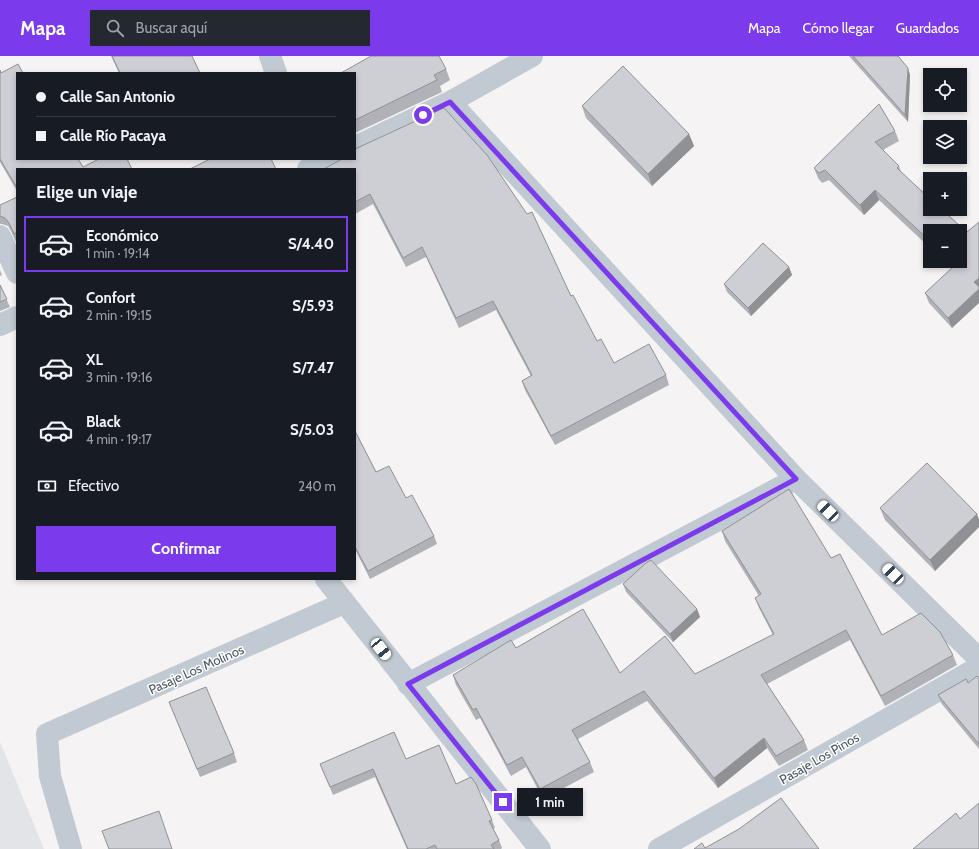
<!DOCTYPE html>
<html lang="es">
<meta charset="utf-8">
<style>
:root{--surface:#171b24;--page:#242831;--text:#f1f3f6;--muted:#9ea1a6;--line:#363941;--accent:#7c3aed}
body{margin:0;font-family:Cabin,sans-serif;background:var(--page);color:var(--text);height:100vh;display:flex;flex-direction:column;font-size:15px;white-space:nowrap}
*{box-sizing:border-box;margin:0}
p{font-size:13px;color:var(--muted)}
.icon{flex:none;width:22px;height:22px;fill:none;stroke:currentColor;stroke-width:2;stroke-linecap:round;stroke-linejoin:round}
.map{position:relative;flex:1;overflow:hidden}
.drawer{position:absolute;left:16px;top:112px;width:340px;height:412px;display:flex;flex-direction:column;background:var(--surface);border-radius:0px;box-shadow:0 2px 6px #0003}
.drawer>*{flex:none}
.hud{position:absolute;left:16px;top:16px;width:340px;height:88px;border-radius:0px;box-shadow:0 2px 6px #0003;display:grid;align-content:center;height:88px;padding:0 20px;background:var(--surface)}
.buttons{position:absolute;left:923px;top:12px;display:grid;gap:8px}
.buttons a{display:grid;place-items:center;width:44px;height:44px;border-radius:0px;background:var(--surface);box-shadow:0 2px 6px #0003;font-size:20px}
.end{position:absolute;width:18px;height:18px;margin:-9px;border:5px solid #7c3aed;background:#fff;box-shadow:0 0 0 2px #fff}
.from{border-radius:50%}
.bubble{position:absolute;height:28px;border-radius:0px;background:var(--surface);box-shadow:0 2px 6px #0003;font-size:13px;font-weight:800;line-height:28px;text-align:center}
.car{position:absolute;width:12px;height:24px;margin:-12px -6px;border-radius:5px;box-shadow:0 0 3px 1px #0007;background:linear-gradient(#fff 24%,#345 0 40%,#fff 0 76%,#345 0 86%,#fff 0)}
.hud b{display:flex;align-items:center;gap:14px;height:38px;font-size:15px}
.hud b+b{border-top:1px solid var(--line)}
.hud i{width:10px;height:10px;background:var(--text)}
ul{padding:0;list-style:none}
li{display:flex;align-items:center;gap:12px;height:56px;margin:0 8px 6px;padding:0 12px;border:2px solid transparent;border-radius:0px}
li div{flex:1}
li b{display:block;font-size:15px}
li em{font-style:normal;font-weight:800}
li.active{border-color:var(--accent)}
li>.icon{width:36px;height:36px;stroke-width:1.5}
h2{padding:0 20px;font-size:18px;line-height:48px}
.pay{display:flex;align-items:center;gap:10px;height:44px;padding:0 20px;font-size:15px}
.pay p{margin-inline-start:auto}
.primary-button{display:flex;gap:8px;margin-top:auto;padding:8px 20px}
.primary-button a{flex:1;height:46px;border-radius:0px;background:var(--accent);color:#fff;font-size:16px;font-weight:800;line-height:46px;text-align:center}
header{display:flex;align-items:center;gap:24px;box-sizing:border-box;height:56px;padding:0 20px;background:var(--accent);color:#fff}
header strong{font-size:19px}
nav{display:flex;gap:22px;margin-inline-start:auto;font-size:14px}
.search{width:280px;height:36px;background:var(--page);display:flex;align-items:center;gap:10px;box-sizing:border-box;padding:0 14px;border-radius:0px;color:var(--muted);font-size:15px}
.map>svg:first-child{display:block}
</style>
<header>
<strong>Mapa</strong>
<div class="search"><svg class="icon" aria-label="search" viewBox="0 0 24 24"><circle cx="10" cy="10" r="6"/><path d="M15 15l6 6"/></svg>Buscar aquí</div>
<nav><a>Mapa</a><a>Cómo llegar</a><a>Guardados</a></nav>
</header>
<div class="map">
<svg width="979" height="793" viewBox="0 0 979 793">
<rect width="100%" height="100%" fill="#f5f3f3"/>
<path fill="#e2e4e7" d="M0,686L44,793H0Z"/>
<g fill="none" stroke-linecap="round" stroke-linejoin="round">
<path stroke="#c1cad2" stroke-width="22" d="M270,0L276,17
M450,46L796,423L979,603
M355,91L450,46L532,0
M308,113L328,103
M0,180L17,217
M0,269L17,261
M326,523L540,793
M408,628L796,423
M71,793L50,720L47,678L344,547
M659,793L979,611"/>
</g>
<path fill="#b0b2b7" d="M111,0H192L200,17H119Z
M849,0H898L910,19L908,66Z
M446,13L450,24L440,30L442,36L355,77V17Z
M0,14L1,17H17L83,111L132,113H17V135L0,106Z
M582,50L689,78L694,90L652,130L586,62Z
M895,75L899,85L883,94L899,110L901,116L967,176L952,272L929,247L925,237L952,212L944,205H960L930,175V192L879,144L864,159L829,124L822,127L818,122L814,112Z
M355,113L571,240L597,285L614,307L666,319L669,329L555,389L525,334L522,325L531,320L496,254L459,272L426,201L406,211L373,148L355,158Z
M17,141V185L16,186L11,175L8,170L2,168H0V149Z
M789,211L792,219L751,260L727,236L724,228Z
M0,214L2,219L0,220Z
M0,229L10,251L0,255Z
M355,375L376,416L406,442L434,480L437,488L370,523L355,493Z
M880,452L977,458L979,464V471L935,515L885,464Z
M722,475L831,502L882,579L953,599L957,609L885,650L850,584L767,628L804,684L808,694L779,710L767,692L718,732L647,645L578,683L590,706L594,716L543,743L526,711L511,720L480,662L476,664L456,629L453,619L516,592L620,617L695,618L773,579L759,552L755,542L759,540L725,485Z
M623,528L697,553L700,561L673,586L626,536Z
M979,622V693L941,647L938,639Z
M169,646L234,697L237,706L200,721Z
M406,703L456,728L492,764L495,772L493,773L499,784L502,792L501,793H407L375,721L333,739L320,708Z"/>
<path fill="#909195" d="M908,12L910,19L908,66L905,59Z
M689,78L694,90L652,130L648,118Z
M875,134L879,144L864,159L860,149Z
M789,211L792,219L751,260L748,252Z
M979,222V247L952,272L948,262L974,226Z
M977,458L979,464V471L935,515L930,504Z
M697,553L700,561L673,586L670,578Z
M764,682L767,692L718,732L714,722Z"/>
<path fill="#cdcfd5" stroke="#909195" d="M112,0H192L200,17H120Z
M371,0H439L446,13L434,19L437,24L355,64V17H341Z
M853,0H898L908,12L905,59Z
M18,8L23,17H17V103H78L83,111L99,103H127L132,113H17V132L0,103V14L1,17Z
M623,10L689,78L648,118L582,50Z
M879,48L895,75L875,86L899,110L897,112L930,143V153H941L967,176L979,166V222L974,226L979,231V233L948,262L925,237L955,209L951,205H960V175H930V185L875,134L860,149L825,114L819,117L814,112Z
M444,52L487,99L527,158L532,156L571,240L573,239L597,285L601,283L614,307L649,288L666,319L551,380L522,325L532,319L493,245L456,262L422,191L403,202L370,138L355,146V113H324L342,103H355V93Z
M210,103H271L276,113H190Z
M17,141V176L14,178L9,167L5,162L0,160V149Z
M763,187L789,211L748,252L724,228Z
M0,229L7,243L0,246Z
M355,375L376,416L389,410L406,442L412,439L434,480L368,515L355,491Z
M927,407L977,458L930,504L880,452Z
M789,433L831,502L840,498L882,579L921,557L940,576L953,599L881,640L846,574L761,619L804,684L776,700L764,682L714,722L644,635L572,674L590,706L540,733L522,701L507,709L476,652L473,654L453,619L511,584L516,592L583,553L620,617L665,580L695,618L774,578L755,542L761,538L722,475Z
M651,504L697,553L670,578L623,528L646,507Z
M977,620L979,622V688L938,639L966,623L968,627Z
M206,631L234,697L197,713L169,646Z
M394,676L406,703L439,689L456,728L471,721L476,728L492,764L489,765L499,784L491,789L494,793H437L435,789L426,793H408L373,713L330,731L320,708Z
M781,742L819,793H694L702,787L705,792L739,773Z
M979,747V793H913L956,757L960,763Z
M159,755L172,793H109L102,775Z"/>
<g fill="none" stroke-linecap="round" stroke-linejoin="round">
<path stroke="#7c3aed" stroke-width="5" d="M423,59L450,46L796,423L408,628L503,746"/>
</g>
<g text-anchor="middle" stroke-width="3" stroke-linejoin="round" paint-order="stroke">
<g font-size="13" fill="#4a5661" stroke="#fff">
<text transform="translate(196 613) rotate(-24)" y="5">Pasaje Los Molinos</text>
<text transform="translate(819 702) rotate(-30)" y="5">Pasaje Los Pinos</text>
</g>
</g>
</svg>
<div class="buttons">
<a><svg class="icon" aria-label="locate" viewBox="0 0 24 24"><circle cx="12" cy="12" r="6"/><path d="M12 2v4M12 18v4M2 12h4M18 12h4"/></svg></a>
<a><svg class="icon" aria-label="layers" viewBox="0 0 24 24"><path d="M12 4l9 5-9 5-9-5zM3 14l9 5 9-5"/></svg></a>
<a>+</a>
<a>−</a>
</div>
<i class="end from" style="left:423px;top:59px"></i>
<i class="end" style="left:503px;top:746px"></i>
<div class="bubble" style="left:517px;top:732px;width:66px">1 min</div>
<i class="car" style="left:828px;top:455px;rotate:314deg"></i>
<i class="car" style="left:893px;top:518px;rotate:314deg"></i>
<i class="car" style="left:381px;top:593px;rotate:141deg"></i>
<div class="hud">
<b><i class="from"></i>Calle San Antonio</b>
<b><i></i>Calle Río Pacaya</b>
</div>
<section class="drawer">
<h2>Elige un viaje</h2>
<ul>
<li class="active"><svg class="icon" aria-label="car" viewBox="0 0 24 24"><path d="M5 17H2v-5l4-1 3-4h7l3 4 3 1v5h-3M9 17h6M6 11h13"/><circle cx="7" cy="17" r="2"/><circle cx="17" cy="17" r="2"/></svg><div><b>Económico</b><p>1 min · 19:14</p></div><em>S/4.40</em></li>
<li><svg class="icon" aria-label="car" viewBox="0 0 24 24"><path d="M5 17H2v-5l4-1 3-4h7l3 4 3 1v5h-3M9 17h6M6 11h13"/><circle cx="7" cy="17" r="2"/><circle cx="17" cy="17" r="2"/></svg><div><b>Confort</b><p>2 min · 19:15</p></div><em>S/5.93</em></li>
<li><svg class="icon" aria-label="car" viewBox="0 0 24 24"><path d="M5 17H2v-5l4-1 3-4h7l3 4 3 1v5h-3M9 17h6M6 11h13"/><circle cx="7" cy="17" r="2"/><circle cx="17" cy="17" r="2"/></svg><div><b>XL</b><p>3 min · 19:16</p></div><em>S/7.47</em></li>
<li><svg class="icon" aria-label="car" viewBox="0 0 24 24"><path d="M5 17H2v-5l4-1 3-4h7l3 4 3 1v5h-3M9 17h6M6 11h13"/><circle cx="7" cy="17" r="2"/><circle cx="17" cy="17" r="2"/></svg><div><b>Black</b><p>4 min · 19:17</p></div><em>S/5.03</em></li>
</ul>
<div class="pay"><svg class="icon" aria-label="cash" viewBox="0 0 24 24"><path d="M3 7h18v10H3z"/><circle cx="12" cy="12" r="2"/></svg>Efectivo<p>240 m</p></div>
<div class="primary-button"><a>Confirmar</a></div>
</section>
</div>
